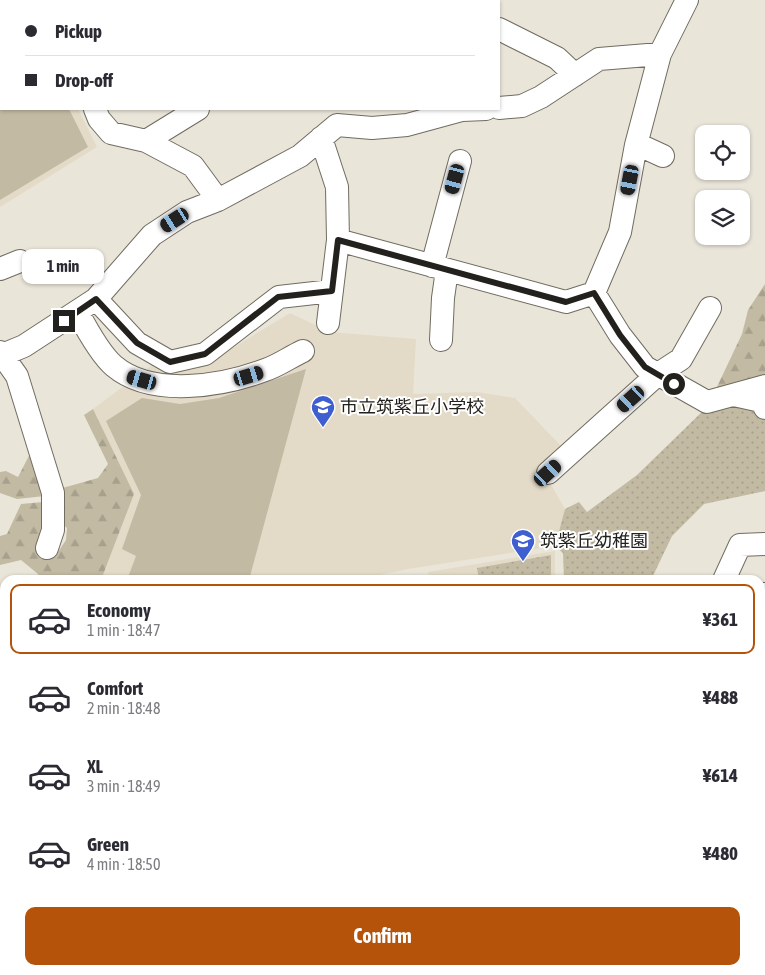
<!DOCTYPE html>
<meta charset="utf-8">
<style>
:root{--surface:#fff;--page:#f7f7f7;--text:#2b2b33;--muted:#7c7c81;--line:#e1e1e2;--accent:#b45309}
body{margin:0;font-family:"Asap Condensed","Noto Sans JP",sans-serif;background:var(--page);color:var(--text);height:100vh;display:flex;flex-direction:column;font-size:19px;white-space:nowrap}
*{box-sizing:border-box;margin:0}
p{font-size:16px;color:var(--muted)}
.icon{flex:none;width:28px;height:28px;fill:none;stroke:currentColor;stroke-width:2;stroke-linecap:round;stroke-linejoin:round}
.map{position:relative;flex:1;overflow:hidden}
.drawer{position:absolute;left:0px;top:575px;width:765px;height:400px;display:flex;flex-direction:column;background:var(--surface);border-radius:15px 15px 0 0;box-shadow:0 1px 4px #0004}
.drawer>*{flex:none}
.banner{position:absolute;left:0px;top:0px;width:500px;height:110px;box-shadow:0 1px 4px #0004;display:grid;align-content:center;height:110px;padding:0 25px;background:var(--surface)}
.controls{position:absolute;left:695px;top:125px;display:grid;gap:10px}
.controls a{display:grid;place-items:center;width:55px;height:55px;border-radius:10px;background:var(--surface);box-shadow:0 1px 4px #0004;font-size:25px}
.end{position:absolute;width:22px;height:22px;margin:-11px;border:6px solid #23211d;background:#fff;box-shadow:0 0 0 2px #fff}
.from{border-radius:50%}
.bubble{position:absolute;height:35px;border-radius:10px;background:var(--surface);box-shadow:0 1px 4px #0004;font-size:16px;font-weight:700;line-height:35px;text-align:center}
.car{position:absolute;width:15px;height:30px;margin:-15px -8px;border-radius:6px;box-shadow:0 0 4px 1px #0007;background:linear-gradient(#222 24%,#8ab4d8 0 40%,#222 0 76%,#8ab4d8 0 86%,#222 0)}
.banner b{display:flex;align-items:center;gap:18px;height:48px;font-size:19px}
.banner b+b{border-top:1px solid var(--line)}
.banner i{width:12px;height:12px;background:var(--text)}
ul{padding:9px 0 0;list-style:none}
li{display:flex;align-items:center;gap:15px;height:70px;margin:0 10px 8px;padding:0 15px;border:2px solid transparent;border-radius:10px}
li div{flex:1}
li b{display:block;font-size:19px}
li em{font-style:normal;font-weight:700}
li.active{border-color:var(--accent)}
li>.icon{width:45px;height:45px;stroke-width:1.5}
.primary-button{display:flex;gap:10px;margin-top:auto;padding:10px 25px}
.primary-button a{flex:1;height:58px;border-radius:10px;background:var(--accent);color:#fff;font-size:20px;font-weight:700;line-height:58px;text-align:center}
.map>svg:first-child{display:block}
</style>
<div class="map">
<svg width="765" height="975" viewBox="0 0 765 975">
<defs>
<pattern id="green-dots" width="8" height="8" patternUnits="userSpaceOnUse" patternTransform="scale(1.25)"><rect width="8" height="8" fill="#c3baa3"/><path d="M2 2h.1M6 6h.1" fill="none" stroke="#a7a08c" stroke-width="1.8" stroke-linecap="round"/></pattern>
<pattern id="forest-firs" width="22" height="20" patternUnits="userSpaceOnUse" patternTransform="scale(1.25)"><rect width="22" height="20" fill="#c3baa3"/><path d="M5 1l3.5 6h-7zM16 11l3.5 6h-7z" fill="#a7a08c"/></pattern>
</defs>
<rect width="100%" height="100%" fill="#eae5d9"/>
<path fill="#e3dbc8" d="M0,9L1,109H78L97,147L0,207Z
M290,313L330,332L416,339L413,394L477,392L515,398L563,448L543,471L565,509L555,546L408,569L356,580H101L134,494L93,409L152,365H205Z
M555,551V580H430L428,572Z
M5,608V689L0,677V609Z
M5,959V970H246L239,975H0V962Z"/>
<path fill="url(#green-dots)" d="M745,401L760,408L765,419V491L704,504L672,536L651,580H564L563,553L555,546L565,509L579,502L587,512L637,475L707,407Z
M551,555V575L539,580H479L477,568Z
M608,970H752L751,975H608Z"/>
<path fill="url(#forest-firs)" d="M765,284V377L716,389L742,334L748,310Z
M93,409L134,494L101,580H40L38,574L21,560L0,565V536L7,534L21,504L43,502L42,551L58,552L66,540L67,528L61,523L59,489L98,478L108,464L84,415Z
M32,450L45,496L17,499L0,493V472L6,471L18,477Z"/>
<path fill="#c3baa3" d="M0,18L1,109H69L88,147L0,200Z
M306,369L249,580H127L136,556L122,549L141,495L106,421L142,398L180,404L219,398Z"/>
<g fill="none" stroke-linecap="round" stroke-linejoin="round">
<g stroke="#716c61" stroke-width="24">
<path id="minor" d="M19,0L21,1
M396,0V1
M120,1L122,0
M471,1L472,0
M499,29L557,58L575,75
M660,54L636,145L620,232L594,293L620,335L645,367L707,402L765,386
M499,108L522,106L541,97L599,59L660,54L687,0
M95,109L99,119L111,133L146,141L193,166L218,200L300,156L337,125L372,128L407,125L462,110L486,109
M321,138L337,187L338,240
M146,141L198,109
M637,144L663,156
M432,266L460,161
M0,269L20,261
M96,299L137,343L170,362L205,354L279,297L332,291
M78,313C86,328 101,355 114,366C152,398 223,386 265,370C278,366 290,357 303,351
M328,323L338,240L566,302L594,293
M441,340L443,298L447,270
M0,352L17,376L53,493V530L47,548
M0,356L24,346L96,299L152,235L187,212L218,200
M734,395L761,401L765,408
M548,473L658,374L681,359L710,308
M724,580L740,545L765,544
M760,594H765
M0,697L5,709
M760,743H765
M760,882H765
M0,916L5,914
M365,970L366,975
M417,970L418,975
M284,975L290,970
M564,975V970
M762,975L765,952"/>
</g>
<use href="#minor" stroke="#fff" stroke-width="22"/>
</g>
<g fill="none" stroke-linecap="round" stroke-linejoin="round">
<path stroke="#23211d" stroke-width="6" d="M64,321L96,299L137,343L170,362L205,354L278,297L332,291L338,240L566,302L594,293L620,335L645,367L674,384"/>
</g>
<defs>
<g id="school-pin" transform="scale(1.25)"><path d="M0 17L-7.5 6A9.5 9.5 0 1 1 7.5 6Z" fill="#3f5fd1" stroke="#fff"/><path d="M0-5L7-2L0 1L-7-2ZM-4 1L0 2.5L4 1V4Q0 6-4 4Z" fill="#fff"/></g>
</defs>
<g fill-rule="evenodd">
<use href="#school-pin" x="323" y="407"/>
<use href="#school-pin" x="523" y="541"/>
</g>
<g text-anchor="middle" stroke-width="4" stroke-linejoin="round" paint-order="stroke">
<g font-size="18" fill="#23211d" stroke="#fff" text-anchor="start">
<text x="340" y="413">市立筑紫丘小学校</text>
<text x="540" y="547">筑紫丘幼稚園</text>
</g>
</g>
</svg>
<div class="controls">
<a><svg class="icon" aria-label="locate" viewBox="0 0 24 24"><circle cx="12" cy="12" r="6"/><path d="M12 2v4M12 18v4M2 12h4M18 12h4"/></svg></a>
<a><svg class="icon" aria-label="layers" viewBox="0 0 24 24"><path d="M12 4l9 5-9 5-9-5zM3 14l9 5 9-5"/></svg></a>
</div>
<i class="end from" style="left:674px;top:384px"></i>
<i class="end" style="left:64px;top:321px"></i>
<div class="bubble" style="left:22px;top:249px;width:82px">1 min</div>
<i class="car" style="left:455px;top:179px;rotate:195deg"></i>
<i class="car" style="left:630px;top:180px;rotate:191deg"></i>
<i class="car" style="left:175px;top:220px;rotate:237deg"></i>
<i class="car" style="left:249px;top:376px;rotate:73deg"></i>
<i class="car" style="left:142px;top:380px;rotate:286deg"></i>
<i class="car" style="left:631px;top:399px;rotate:228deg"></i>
<i class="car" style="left:548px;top:473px;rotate:48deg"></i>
<div class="banner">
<b><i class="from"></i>Pickup</b>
<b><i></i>Drop-off</b>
</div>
<section class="drawer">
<ul>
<li class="active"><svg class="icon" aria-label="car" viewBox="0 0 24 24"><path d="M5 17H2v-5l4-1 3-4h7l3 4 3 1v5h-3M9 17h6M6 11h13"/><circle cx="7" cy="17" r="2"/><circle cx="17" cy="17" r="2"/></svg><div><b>Economy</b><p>1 min · 18:47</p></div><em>¥361</em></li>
<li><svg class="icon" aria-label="car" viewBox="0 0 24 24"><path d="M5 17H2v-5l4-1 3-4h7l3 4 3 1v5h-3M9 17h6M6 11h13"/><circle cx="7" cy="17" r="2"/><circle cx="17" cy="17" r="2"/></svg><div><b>Comfort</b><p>2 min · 18:48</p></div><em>¥488</em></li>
<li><svg class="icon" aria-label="car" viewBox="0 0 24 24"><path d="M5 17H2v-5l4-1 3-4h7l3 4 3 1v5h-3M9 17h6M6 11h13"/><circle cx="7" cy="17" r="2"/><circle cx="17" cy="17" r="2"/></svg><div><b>XL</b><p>3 min · 18:49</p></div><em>¥614</em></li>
<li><svg class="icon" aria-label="car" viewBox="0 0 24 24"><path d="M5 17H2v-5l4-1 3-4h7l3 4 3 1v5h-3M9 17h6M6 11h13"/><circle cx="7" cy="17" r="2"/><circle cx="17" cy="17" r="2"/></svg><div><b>Green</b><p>4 min · 18:50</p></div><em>¥480</em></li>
</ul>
<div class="primary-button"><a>Confirm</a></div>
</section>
</div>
